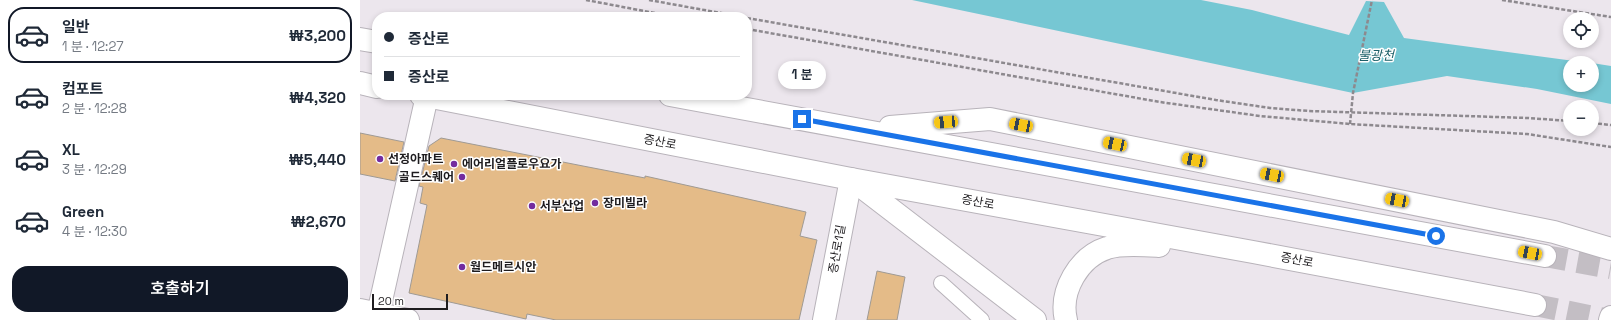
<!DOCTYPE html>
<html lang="ko">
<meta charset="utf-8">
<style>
:root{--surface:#fff;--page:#f2f2f3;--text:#1f2937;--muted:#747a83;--line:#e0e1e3;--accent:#111827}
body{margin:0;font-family:"Space Grotesk","Noto Sans KR",sans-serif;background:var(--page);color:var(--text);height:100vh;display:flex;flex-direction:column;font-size:15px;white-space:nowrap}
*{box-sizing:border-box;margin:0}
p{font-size:13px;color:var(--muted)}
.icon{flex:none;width:22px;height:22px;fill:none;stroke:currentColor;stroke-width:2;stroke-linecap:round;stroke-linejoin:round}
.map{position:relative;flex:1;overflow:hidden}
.sheet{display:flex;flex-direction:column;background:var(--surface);width:360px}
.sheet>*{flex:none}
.guide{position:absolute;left:12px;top:12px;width:380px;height:88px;border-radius:16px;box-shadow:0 2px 6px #0003;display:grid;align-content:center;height:88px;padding:0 12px;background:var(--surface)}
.buttons{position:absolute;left:1203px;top:12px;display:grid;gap:8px}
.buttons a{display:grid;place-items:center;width:36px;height:36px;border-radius:50%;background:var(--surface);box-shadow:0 2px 6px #0003;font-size:20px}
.scale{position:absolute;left:12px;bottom:10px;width:76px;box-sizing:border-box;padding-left:4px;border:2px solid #1e1c1f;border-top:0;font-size:11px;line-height:14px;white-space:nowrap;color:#1e1c1f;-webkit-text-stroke:3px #fff;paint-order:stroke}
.end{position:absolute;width:18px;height:18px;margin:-9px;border:5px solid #1a73e8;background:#fff;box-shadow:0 0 0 2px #fff}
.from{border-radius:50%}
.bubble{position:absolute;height:28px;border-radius:14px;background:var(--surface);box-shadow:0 2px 6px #0003;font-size:13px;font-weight:600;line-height:28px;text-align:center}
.car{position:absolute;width:12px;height:24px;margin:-12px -6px;border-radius:5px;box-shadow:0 0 3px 1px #0007;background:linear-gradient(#f5c518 24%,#345 0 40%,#f5c518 0 76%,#345 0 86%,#f5c518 0)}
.guide b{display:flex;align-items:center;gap:14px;height:38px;font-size:15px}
.guide b+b{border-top:1px solid var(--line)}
.guide i{width:10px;height:10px;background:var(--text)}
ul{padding:7px 0 0;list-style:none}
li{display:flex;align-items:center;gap:12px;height:56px;margin:0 8px 6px;padding:0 4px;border:2px solid transparent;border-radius:16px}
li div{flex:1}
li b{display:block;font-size:15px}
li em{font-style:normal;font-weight:600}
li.current{border-color:var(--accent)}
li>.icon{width:36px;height:36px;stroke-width:1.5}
.button{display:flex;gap:8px;margin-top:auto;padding:8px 12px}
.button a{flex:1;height:46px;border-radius:16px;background:var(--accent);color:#fff;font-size:16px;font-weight:600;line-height:46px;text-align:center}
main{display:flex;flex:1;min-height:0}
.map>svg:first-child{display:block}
</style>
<main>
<section class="sheet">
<ul>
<li class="current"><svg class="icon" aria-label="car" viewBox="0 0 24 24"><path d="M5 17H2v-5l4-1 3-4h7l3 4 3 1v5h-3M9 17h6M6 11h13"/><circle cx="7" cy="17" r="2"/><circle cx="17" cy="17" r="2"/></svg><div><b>일반</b><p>1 분 · 12:27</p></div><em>₩3,200</em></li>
<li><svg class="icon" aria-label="car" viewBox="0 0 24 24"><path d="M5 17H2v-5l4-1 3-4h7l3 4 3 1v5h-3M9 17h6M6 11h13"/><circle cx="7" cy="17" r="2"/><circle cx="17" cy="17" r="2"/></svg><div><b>컴포트</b><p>2 분 · 12:28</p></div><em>₩4,320</em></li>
<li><svg class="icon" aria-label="car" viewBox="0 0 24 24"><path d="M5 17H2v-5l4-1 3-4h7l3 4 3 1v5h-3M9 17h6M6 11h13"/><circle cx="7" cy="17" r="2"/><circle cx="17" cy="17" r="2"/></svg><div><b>XL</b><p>3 분 · 12:29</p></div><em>₩5,440</em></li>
<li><svg class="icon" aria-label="car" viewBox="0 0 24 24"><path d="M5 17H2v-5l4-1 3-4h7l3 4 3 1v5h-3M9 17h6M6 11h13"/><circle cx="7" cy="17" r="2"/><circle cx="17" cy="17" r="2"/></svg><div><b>Green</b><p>4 분 · 12:30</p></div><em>₩2,670</em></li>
</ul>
<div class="button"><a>호출하기</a></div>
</section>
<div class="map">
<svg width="1251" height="320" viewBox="0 0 1251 320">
<rect width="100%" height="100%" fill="#ece6ed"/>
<path fill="#76c7d3" d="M552,0H841L892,10L989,35L1006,1L1024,2L1044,38L1229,63H1210V85H1232V63L1251,66V104L1177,89L1087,76L993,93Z"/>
<path fill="#e4bb88" stroke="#9f9a94" d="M0,133L44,142L35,181L0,174Z
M81,138L223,166L285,178V176L446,212L440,236L457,240L439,320H196L167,314L166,319L49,293L67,205L60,203L63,187L59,186L69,146Z
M517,271L545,277L537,320H507Z"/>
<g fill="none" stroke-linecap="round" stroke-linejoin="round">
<path stroke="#c3bec4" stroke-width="22" stroke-dasharray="22 11" stroke-linecap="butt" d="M1185,256L1251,268
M1175,305L1249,320"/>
<g stroke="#b8b3ba" stroke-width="16">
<path id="lane" d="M581,283L622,320"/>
</g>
<g stroke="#b8b3ba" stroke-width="24">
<path id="street" d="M0,310L48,320
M18,314L67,96
M464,320L491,179"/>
</g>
<g stroke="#b8b3ba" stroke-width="24">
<path id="primary" d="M0,39L17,42
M0,83L17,87
M61,95L491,179L893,252L1175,305
M310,95L1185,256
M530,127L630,119L1194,232L1251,249
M494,181L675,320
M706,320C699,291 719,257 747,248C761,243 785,245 799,246
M1250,320L1251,317"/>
</g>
<path stroke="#8d898e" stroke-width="2.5" stroke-dasharray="4 2" stroke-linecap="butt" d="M226,0L316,17
M289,0L383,17
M1142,0L1251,17
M387,18L856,100L910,108L949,111L1168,118L1210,121
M387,29L800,102L900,116L990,124L1167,134L1251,147
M1232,123L1251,125
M990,124L993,93L1012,0"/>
<use href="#lane" stroke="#fff" stroke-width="14"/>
<use href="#street" stroke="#fff" stroke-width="22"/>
<use href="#primary" stroke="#fff" stroke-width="22"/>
</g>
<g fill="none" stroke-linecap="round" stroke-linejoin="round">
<path stroke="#1a73e8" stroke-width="5" d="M442,119L1076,236"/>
</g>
<g fill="#732c9f" stroke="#fff" stroke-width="1.5">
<circle cx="20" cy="159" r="4"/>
<circle cx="94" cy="164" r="4"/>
<circle cx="102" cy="177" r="4"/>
<circle cx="235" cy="203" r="4"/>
<circle cx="172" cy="206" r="4"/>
<circle cx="102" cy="267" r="4"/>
</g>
<g text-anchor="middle" stroke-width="3" stroke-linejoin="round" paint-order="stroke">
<g font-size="12" fill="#1e1c1f" stroke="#fff">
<text transform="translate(300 142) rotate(11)" y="4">증산로</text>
<text transform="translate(618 202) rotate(10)" y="4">증산로</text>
<text transform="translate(477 249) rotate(-80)" y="4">증산로1길</text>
<text transform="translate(937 260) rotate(11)" y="4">증산로</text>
</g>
<g font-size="12" font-weight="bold" fill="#1e1c1f" stroke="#fff" text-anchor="start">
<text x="28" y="163">선정아파트</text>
<text x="102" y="168">에어리얼플로우요가</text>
<text x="94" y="181" text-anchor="end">골드스퀘어</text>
<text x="243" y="207">장미빌라</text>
<text x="180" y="210">서부산업</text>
<text x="110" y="271">월드메르시안</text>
</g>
<g font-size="13" font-style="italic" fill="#1c6069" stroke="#fff">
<text x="1016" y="60">불광천</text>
</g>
</g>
</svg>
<div class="buttons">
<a><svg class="icon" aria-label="locate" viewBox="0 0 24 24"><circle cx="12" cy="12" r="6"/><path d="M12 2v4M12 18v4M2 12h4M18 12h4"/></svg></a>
<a>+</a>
<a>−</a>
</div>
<div class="scale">20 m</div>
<i class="end from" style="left:1076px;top:236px"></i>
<i class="end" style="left:442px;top:119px"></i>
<div class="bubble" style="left:418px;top:61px;width:48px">1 분</div>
<i class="car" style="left:586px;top:122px;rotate:266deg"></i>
<i class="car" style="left:661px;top:125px;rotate:281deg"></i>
<i class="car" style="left:755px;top:144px;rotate:282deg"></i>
<i class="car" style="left:834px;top:160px;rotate:281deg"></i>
<i class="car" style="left:912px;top:175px;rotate:281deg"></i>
<i class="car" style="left:1037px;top:200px;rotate:281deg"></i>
<i class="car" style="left:1170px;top:253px;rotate:281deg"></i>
<div class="guide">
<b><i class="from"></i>증산로</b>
<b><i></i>증산로</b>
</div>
</div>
</main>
